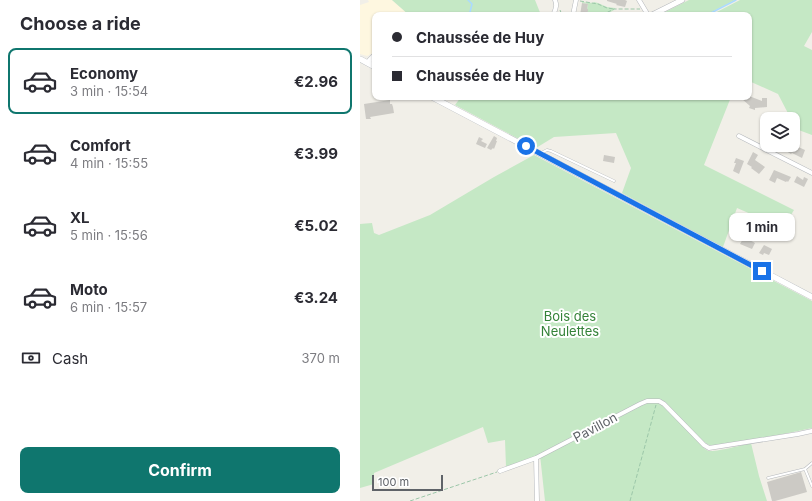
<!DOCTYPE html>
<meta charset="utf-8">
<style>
:root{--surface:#fff;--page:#f2f2f3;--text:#2b2b33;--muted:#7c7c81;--line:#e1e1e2;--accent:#0f766e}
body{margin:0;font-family:Inter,sans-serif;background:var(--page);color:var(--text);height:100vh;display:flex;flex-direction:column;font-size:15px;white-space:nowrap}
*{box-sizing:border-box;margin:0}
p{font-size:13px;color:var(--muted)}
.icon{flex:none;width:22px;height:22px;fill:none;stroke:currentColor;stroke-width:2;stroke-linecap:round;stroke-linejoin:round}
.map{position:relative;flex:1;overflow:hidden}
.drawer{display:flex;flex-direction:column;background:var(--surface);width:360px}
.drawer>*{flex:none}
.top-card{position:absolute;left:12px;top:12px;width:380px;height:88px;border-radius:8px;box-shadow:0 1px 3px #0004;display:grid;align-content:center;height:88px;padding:0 20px;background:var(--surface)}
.fabs{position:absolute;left:400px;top:112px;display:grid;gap:8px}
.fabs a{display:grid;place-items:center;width:40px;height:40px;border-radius:8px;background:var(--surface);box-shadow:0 1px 3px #0004;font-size:20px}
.scale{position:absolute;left:12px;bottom:10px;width:71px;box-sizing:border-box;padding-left:4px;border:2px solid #5f6368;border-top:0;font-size:11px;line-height:14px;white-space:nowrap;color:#5f6368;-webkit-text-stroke:3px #fff;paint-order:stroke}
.end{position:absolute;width:18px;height:18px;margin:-9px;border:5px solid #1a73e8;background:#fff;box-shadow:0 0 0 2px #fff}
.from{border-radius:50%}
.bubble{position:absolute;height:28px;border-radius:8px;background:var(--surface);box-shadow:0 1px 3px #0004;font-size:13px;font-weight:700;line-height:28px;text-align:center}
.top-card b{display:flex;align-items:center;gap:14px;height:38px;font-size:15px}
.top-card b+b{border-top:1px solid var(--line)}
.top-card i{width:10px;height:10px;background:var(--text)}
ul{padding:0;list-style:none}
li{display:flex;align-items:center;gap:12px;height:66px;margin:0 8px 6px;padding:0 12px;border:2px solid transparent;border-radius:8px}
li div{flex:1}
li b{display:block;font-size:15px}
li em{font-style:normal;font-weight:700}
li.active{border-color:var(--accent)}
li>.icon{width:36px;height:36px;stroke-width:1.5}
h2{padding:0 20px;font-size:18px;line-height:48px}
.pay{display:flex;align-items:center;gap:10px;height:44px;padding:0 20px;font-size:15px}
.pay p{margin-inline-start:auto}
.button{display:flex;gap:8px;margin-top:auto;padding:8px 20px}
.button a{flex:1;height:46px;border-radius:8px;background:var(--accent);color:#fff;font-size:16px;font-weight:700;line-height:46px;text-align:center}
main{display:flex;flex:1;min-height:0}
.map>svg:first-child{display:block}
</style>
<main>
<section class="drawer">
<h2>Choose a ride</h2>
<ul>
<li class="active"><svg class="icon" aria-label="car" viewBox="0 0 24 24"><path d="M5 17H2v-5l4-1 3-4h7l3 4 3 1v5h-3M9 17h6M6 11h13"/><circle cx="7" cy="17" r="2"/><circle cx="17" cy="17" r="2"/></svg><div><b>Economy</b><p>3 min · 15:54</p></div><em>€2.96</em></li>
<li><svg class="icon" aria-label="car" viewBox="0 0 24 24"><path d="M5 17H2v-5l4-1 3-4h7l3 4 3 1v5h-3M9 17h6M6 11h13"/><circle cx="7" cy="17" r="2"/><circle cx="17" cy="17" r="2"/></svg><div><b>Comfort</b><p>4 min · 15:55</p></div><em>€3.99</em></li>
<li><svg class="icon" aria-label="car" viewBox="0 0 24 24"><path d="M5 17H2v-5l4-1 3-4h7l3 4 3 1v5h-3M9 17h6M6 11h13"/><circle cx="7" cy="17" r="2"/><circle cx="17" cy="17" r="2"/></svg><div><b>XL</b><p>5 min · 15:56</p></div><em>€5.02</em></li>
<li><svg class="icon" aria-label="car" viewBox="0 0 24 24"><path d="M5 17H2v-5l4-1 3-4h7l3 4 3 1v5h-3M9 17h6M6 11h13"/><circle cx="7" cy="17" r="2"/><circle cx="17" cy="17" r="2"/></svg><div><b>Moto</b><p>6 min · 15:57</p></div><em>€3.24</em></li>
</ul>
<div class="pay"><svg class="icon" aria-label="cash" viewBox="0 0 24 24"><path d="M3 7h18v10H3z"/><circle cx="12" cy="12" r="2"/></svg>Cash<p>370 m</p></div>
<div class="button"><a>Confirm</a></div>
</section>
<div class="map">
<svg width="452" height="501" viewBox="0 0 452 501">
<rect width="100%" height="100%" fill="#f1efe8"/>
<path fill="#fef7e0" d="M8,0H32L49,15H15V52L7,56L0,54V5L9,2Z"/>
<path fill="#c5e8c5" d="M32,0H175L181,15H101L86,14L82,15H49Z
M329,0H375L346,15H299Z
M380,0H452V32L444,46L452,50V135L436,129L433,122V119H431L418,94L389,81V15H351Z
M222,2L233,3L234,2L238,3L247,7L255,8L254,10L245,15H226L228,9H227L228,4L222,3Z
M101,97H371L344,165L434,210L423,228L377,208L363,247L262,193L271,168L256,133L194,137L176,148L95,105Z
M174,155L452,301V428L419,435L352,446L347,444L343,441L339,443C342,446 345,450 349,451C357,452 382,445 391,443L399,476L407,501H185L180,455L174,458L146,467L145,440L128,443L123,427L14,473V484L0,488V224L12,223L14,233L19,235L70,215L134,177Z"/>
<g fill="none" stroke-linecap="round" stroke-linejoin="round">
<path stroke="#aadaff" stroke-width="1.5" d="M108,0L112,4L110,12
M347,15L376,0"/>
</g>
<path fill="#cccac5" d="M247,0H265L267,1L265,7L256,5L257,4L247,1Z
M222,3L228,4L227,9H228V11L226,15H220Z
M389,96L402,101V98H407V107L395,108V110L389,108L390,106L382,99L384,97H389Z
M30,100V104H32L33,107L34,113L10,117L11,119H6L4,104Z
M134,136L137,138L136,141H137L134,149L133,148L131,150L127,148Z
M119,137L123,139L121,141L127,144L125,148L116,144Z
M416,145H434L445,150L442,158L432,153L431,154L426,151L427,150Z
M393,152L398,155L395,160L405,167L399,174L391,168L392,167L387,164Z
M244,155L255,157L254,163L243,161Z
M376,158L384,161L379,174L373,171L376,163H374Z
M414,170L431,177L428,182L427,181L426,182L417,178L415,183L409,180Z
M437,176L443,180L444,177L448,179L444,187L434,182Z
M384,237L395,243L392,249L380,244Z
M404,245L412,249L409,255L404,253L403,255L399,253Z
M441,472L447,492L415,501H412L407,482Z"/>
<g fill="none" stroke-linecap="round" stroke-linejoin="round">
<g stroke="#b5b8bc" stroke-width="3">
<path id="service" d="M181,153L187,150L191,151L254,181
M445,469L452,486
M408,478L445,469L452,463"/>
</g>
<g stroke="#b5b8bc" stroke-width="5">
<path id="minor" d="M279,0L288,15
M194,13C196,8 197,5 195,0
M213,15L216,0
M379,136L452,173
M176,458L177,501
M140,471L176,458L280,404L287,401H299L304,404L344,445L349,448L438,434L452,431"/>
</g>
<g stroke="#b5b8bc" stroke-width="6">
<path id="tertiary" d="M292,15L322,0
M8,63L10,60L15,55"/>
</g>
<g stroke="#b6babf" stroke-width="6">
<path id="secondary" d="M0,59L15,67
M72,97L452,297"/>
</g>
<path stroke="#9cc7a9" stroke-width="1" stroke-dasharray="4 2" stroke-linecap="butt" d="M220,1L238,4L247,8L254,9
M200,10L202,15
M242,15L254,9H280
M50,501L137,472
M270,501L296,405"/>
<use href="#service" stroke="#fff" stroke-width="2"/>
<use href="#minor" stroke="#fff" stroke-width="4"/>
<use href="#tertiary" stroke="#fff" stroke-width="5"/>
<use href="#secondary" stroke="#fff" stroke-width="5.5"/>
</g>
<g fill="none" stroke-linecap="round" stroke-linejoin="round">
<path stroke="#1a73e8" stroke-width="5" d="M166,146L402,271"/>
</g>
<g text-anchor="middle" stroke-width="4" stroke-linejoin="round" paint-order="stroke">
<g font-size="13" fill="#348238" stroke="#fff">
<text x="210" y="321">Bois des<tspan x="210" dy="15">Neulettes</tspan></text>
</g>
<g font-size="13" fill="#5f6368" stroke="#fff">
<text transform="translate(235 427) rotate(-28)" y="5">Pavillon</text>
</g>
</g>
</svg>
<div class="fabs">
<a><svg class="icon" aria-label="layers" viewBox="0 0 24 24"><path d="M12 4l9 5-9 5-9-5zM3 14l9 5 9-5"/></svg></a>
</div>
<div class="scale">100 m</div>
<i class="end from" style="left:166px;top:146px"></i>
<i class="end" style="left:402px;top:271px"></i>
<div class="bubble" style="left:369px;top:213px;width:66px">1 min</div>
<div class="top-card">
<b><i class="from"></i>Chaussée de Huy</b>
<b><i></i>Chaussée de Huy</b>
</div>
</div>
</main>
